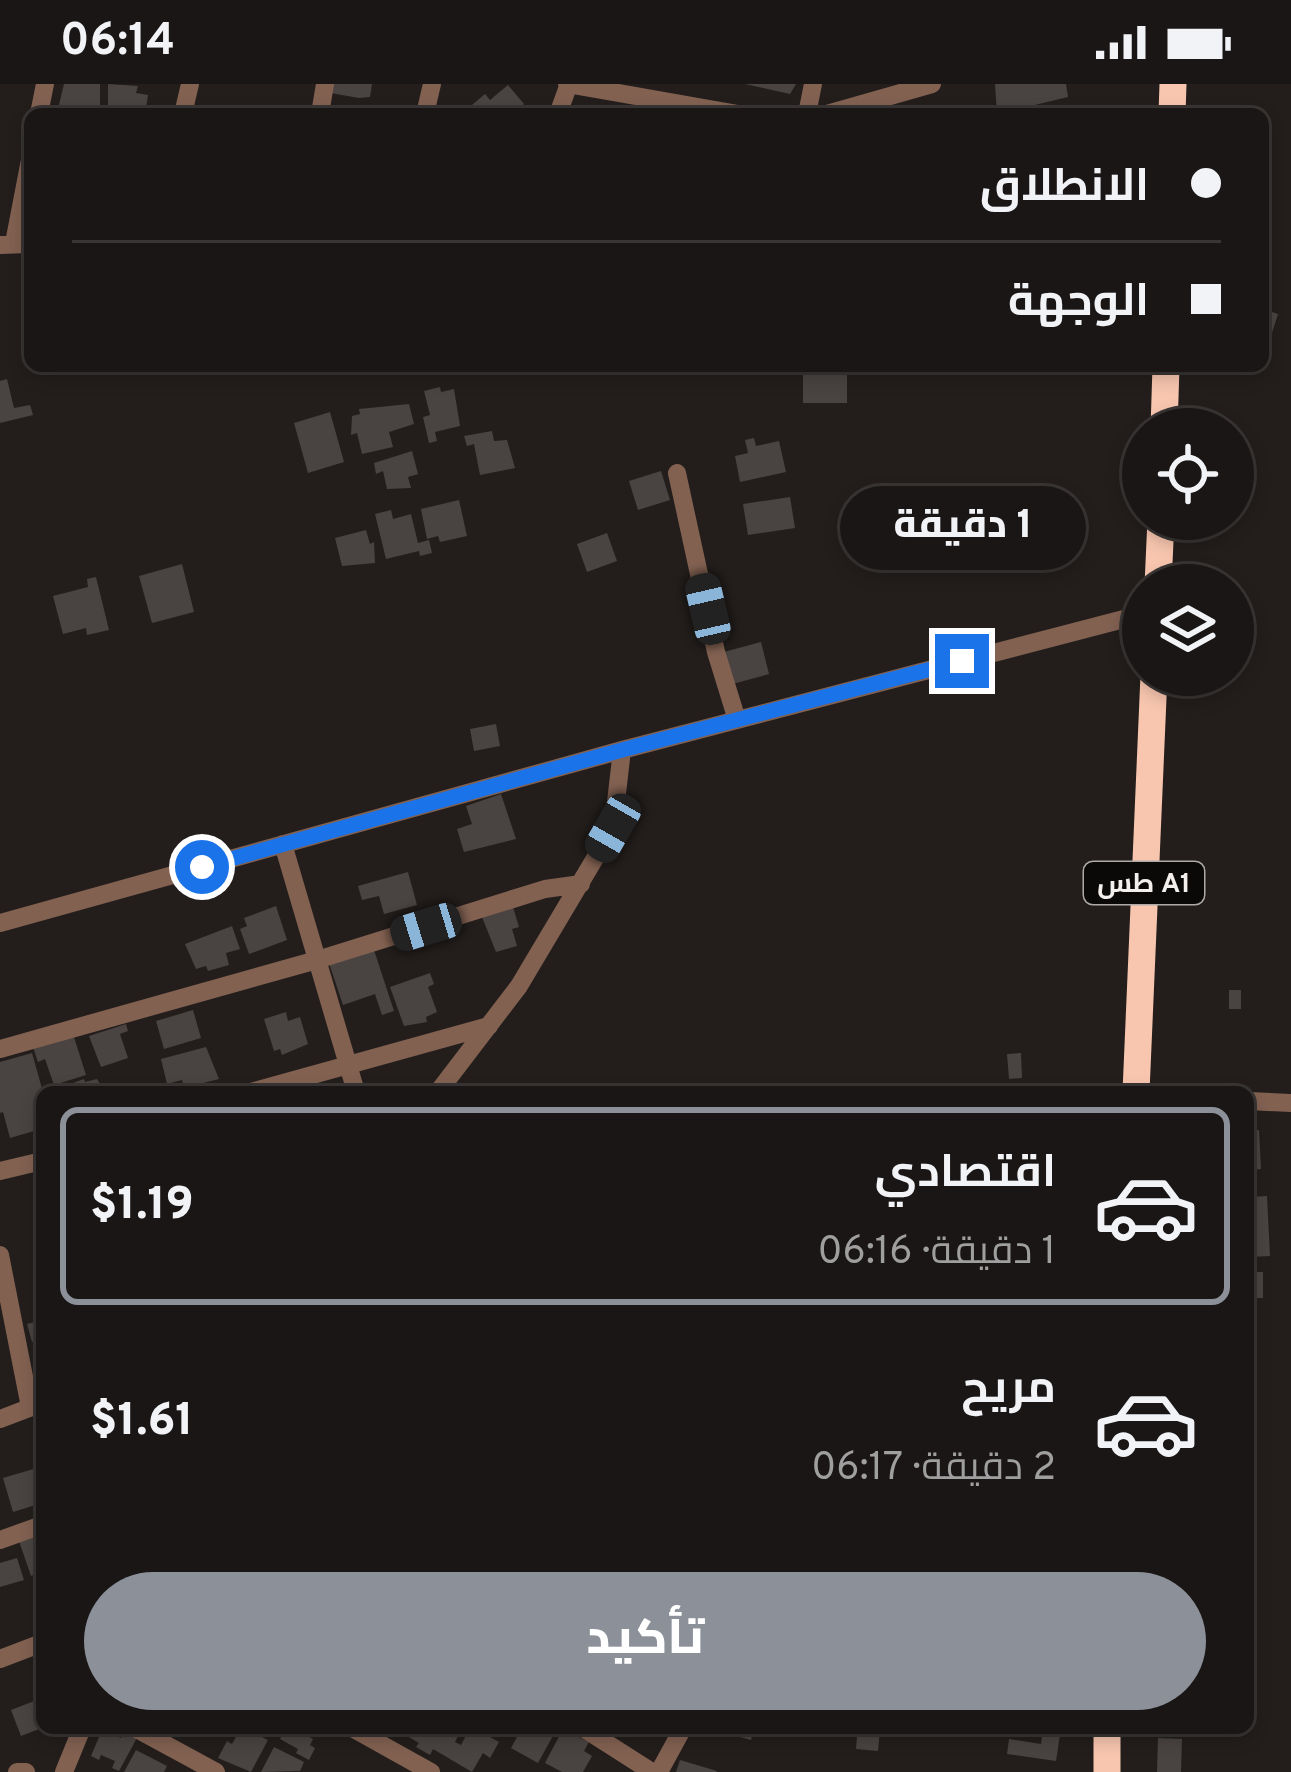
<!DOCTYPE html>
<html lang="ar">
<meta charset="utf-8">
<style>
:root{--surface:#1a1615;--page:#231f1e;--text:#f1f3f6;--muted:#9f9fa0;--line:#383534;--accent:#8c9099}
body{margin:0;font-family:Overpass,Cairo,sans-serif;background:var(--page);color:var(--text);direction:rtl;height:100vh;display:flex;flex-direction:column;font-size:45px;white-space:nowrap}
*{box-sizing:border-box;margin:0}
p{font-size:39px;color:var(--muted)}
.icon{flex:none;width:66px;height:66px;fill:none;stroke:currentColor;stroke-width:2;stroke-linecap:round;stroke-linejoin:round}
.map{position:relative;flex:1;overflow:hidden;direction:ltr}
.sheet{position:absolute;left:36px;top:1002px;width:1218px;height:648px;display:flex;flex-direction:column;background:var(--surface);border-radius:18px;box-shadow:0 6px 18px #0003,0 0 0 3px var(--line);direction:rtl}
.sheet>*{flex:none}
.top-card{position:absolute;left:24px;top:24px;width:1245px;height:264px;border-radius:18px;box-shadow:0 6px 18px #0003,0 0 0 3px var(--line);direction:rtl;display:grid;align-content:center;height:264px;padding:0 48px;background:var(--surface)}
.controls{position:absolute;left:1122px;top:324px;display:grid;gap:24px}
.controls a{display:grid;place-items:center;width:132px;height:132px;border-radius:50%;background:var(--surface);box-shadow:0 6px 18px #0003,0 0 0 3px var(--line);font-size:60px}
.end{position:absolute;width:54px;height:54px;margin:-27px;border:15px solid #1a73e8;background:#fff;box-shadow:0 0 0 6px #fff}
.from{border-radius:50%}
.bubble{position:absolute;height:84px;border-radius:42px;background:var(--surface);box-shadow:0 6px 18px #0003,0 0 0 3px var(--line);font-size:39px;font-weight:800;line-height:84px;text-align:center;direction:rtl}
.car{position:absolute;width:36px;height:72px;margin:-36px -18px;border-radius:15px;box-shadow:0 0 9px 3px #0007;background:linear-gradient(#222 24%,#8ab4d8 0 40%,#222 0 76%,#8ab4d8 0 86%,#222 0)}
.top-card b{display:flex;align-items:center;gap:42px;height:114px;font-size:45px}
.top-card b+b{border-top:3px solid var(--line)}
.top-card i{width:30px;height:30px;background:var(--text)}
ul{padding:21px 0 0;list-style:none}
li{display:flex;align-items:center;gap:36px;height:198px;margin:0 24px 18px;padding:0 24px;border:6px solid transparent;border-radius:18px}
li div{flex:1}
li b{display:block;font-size:45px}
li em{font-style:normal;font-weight:800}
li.current{border-color:var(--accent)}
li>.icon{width:108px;height:108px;stroke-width:1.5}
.button{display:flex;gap:24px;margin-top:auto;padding:24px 48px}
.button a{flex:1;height:138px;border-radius:72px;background:var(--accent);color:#fff;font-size:48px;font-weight:800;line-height:138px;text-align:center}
.status{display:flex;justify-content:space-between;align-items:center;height:84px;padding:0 60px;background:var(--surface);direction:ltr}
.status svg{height:33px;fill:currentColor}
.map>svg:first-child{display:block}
</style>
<div class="status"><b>06:14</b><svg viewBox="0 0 49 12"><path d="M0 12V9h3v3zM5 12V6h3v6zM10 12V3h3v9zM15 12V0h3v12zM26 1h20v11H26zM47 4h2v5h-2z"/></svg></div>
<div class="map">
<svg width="1291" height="1688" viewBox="0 0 1291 1688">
<rect width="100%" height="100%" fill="#231e1c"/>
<path fill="#494441" d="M64,0H100V29H57Z
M108,0L138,2L136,9L148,11L145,30H108Z
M327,0H372L370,13L359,14L325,8Z
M745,0H796L790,10Z
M995,0H1066L1068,13L997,30Z
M508,1L524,20L517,26L520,30H469L466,26L485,10L490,16Z
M1263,225L1278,230L1271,252L1263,249Z
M803,284H847V319H803Z
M7,295L14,324L30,321L33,331L0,339V297Z
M440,303L441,308L454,305L460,342L435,348L437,357L429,359L423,333L430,331L424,307Z
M409,320L414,340L389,348L393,363L362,370L357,349L351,351L352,332L360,330L359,325Z
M330,328L344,378L308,389L294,339Z
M492,347L494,357L507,356L515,384L480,391L474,360L467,362L464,352Z
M754,354L756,362L779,357L786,388L740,398L735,372L748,369L745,356Z
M412,367L418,390L408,393L411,404L387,405L383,387L376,390L374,379Z
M661,387L670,416L638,426L629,397Z
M790,413L795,444L748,451L743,420Z
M459,416L467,452L440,458L438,452L427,455L421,425Z
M391,426L393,435L411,430L418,459L429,456L432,469L420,472L419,467L386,475L375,430Z
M366,446L370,460L374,458L375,479L342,482L335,454Z
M607,449L617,477L587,488L577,460Z
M182,480L194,528L152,539L139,492Z
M96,493L109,546L87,551L86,544L63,550L53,512L88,503L87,495Z
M761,558L769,590L729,601L720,569Z
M496,640L500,662L474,667L470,645Z
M501,710L516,755L464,768L457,745L472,740L466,722Z
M408,788L417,821L384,830L379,812L362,816L358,802Z
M276,822L287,856L249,870L240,845L247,842L244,834Z
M513,823L519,843L512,845L517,862L496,868L482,833Z
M232,842L240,865L226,869L229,881L208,887L206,882L196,885L185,860Z
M373,863L394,927L382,931L375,910L343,921L329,879Z
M430,889L434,900L428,903L437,928L426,933L427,938L404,942L390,903Z
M1229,906H1241V925H1229Z
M193,926L201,954L164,965L156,937Z
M286,928L288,937L300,933L308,960L282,971L280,965L274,967L264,935Z
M126,940L128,947L120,950L128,974L101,983L89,952Z
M73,950L86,991L54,1001L45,975L38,978L33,963Z
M206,963L219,995L184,1004L182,996L167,1000L161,975Z
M32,969L43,1008L42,1056L37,1057L34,1047L10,1054L3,1028L0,1029V978Z
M1021,969L1022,994L1009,995L1007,970Z
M84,995L85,998L97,995L105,1008H60L59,1004Z
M1259,1046L1261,1085L1248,1086V1047Z
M1267,1112L1270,1172L1250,1173L1248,1113Z
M1252,1188H1263V1214H1252Z
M42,1236V1255L32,1258L27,1240Z
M37,1384L41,1398L33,1400L39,1420L13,1428L3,1394Z
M42,1450V1488L31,1492L19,1457Z
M17,1474L24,1496L0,1503V1479Z
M42,1614V1644L21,1652L11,1626Z
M233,1644H244L268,1656L251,1688L218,1674L227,1657L232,1660L236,1653L230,1650Z
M286,1644H306L303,1650L313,1655L310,1661L315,1664L309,1676L296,1669L298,1665L280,1655Z
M414,1644H462L455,1658L461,1661L470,1644H474L499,1658L490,1674L483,1669L472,1688L433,1665L430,1671L416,1663L419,1659L409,1653Z
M522,1644H547L555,1648L538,1679L511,1664Z
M727,1644H754L751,1656L725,1649Z
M841,1644L880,1646L878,1667L856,1665L857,1652L840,1650Z
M1043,1644H1061L1056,1677L1007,1670L1009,1655L1041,1660Z
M563,1645L589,1658L584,1667L592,1672L583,1688H562L545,1679Z
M102,1646L121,1654L124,1646L138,1652L119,1687L112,1684L115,1677L101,1671L99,1676L91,1672Z
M1158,1654L1182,1655L1181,1688H1157Z
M274,1663L304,1678L300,1687L261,1688Z
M136,1666L167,1682L164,1688H124Z
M680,1676L717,1687L716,1688H676Z"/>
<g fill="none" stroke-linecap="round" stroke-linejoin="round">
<path stroke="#826151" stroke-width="18" d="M567,0L738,30
M39,30L45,0
M183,30L190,0
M320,30L325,0
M425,30L432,0
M558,30L569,0
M807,30L813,0
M827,30L932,0
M14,159L30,76
M0,161L30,160
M677,389L716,568L737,636
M283,760L356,1008
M0,839L622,666L1143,530
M0,965L317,876L545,805L581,800
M251,1008L489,942
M438,1008L519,902L613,744L622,666
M1248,1017L1291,1019
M0,1087L42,1077
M0,1171L30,1323
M0,1335L37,1321
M0,1456L42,1441
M0,1575L42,1559
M135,1644L216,1688
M352,1644L431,1688
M583,1644L652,1688
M17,1688H26
M64,1688L82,1644
M659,1688L683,1644"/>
<path stroke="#f8c6af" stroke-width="27" d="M1172,30L1173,0
M1164,345L1166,282
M1158,501L1161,435
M1136,1008L1154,591
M1107,1688V1644"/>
</g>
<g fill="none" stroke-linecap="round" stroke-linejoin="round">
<path stroke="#1a73e8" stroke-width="15" d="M202,783L622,666L962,577"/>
</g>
<g text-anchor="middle" stroke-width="9" stroke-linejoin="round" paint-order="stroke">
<rect fill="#0b0908" stroke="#adaaa8" stroke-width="3" x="1084" y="778" width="120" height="42" rx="9"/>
<g font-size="27" font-weight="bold" fill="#f2efed">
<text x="1144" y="808">طس A1</text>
</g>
</g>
</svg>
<div class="controls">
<a><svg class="icon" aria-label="locate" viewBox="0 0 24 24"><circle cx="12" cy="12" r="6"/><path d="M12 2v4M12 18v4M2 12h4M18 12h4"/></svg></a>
<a><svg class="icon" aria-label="layers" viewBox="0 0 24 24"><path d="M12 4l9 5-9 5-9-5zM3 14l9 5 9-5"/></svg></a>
</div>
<i class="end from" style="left:202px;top:783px"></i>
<i class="end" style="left:962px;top:577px"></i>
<div class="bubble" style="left:840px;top:402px;width:246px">1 دقيقة</div>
<i class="car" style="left:708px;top:525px;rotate:347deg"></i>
<i class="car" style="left:613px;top:744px;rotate:210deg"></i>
<i class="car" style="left:426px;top:843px;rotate:253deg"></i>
<div class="top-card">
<b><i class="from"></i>الانطلاق</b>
<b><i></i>الوجهة</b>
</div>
<section class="sheet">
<ul>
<li class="current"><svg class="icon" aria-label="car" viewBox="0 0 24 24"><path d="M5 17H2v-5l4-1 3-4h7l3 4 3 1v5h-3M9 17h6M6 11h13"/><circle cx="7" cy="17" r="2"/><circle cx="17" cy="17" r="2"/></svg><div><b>اقتصادي</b><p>1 دقيقة · 06:16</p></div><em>$1.19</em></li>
<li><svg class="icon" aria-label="car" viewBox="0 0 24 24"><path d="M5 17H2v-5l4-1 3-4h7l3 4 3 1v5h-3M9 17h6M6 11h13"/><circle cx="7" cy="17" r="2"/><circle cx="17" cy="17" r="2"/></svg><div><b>مريح</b><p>2 دقيقة · 06:17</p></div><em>$1.61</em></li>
</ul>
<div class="button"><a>تأكيد</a></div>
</section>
</div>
